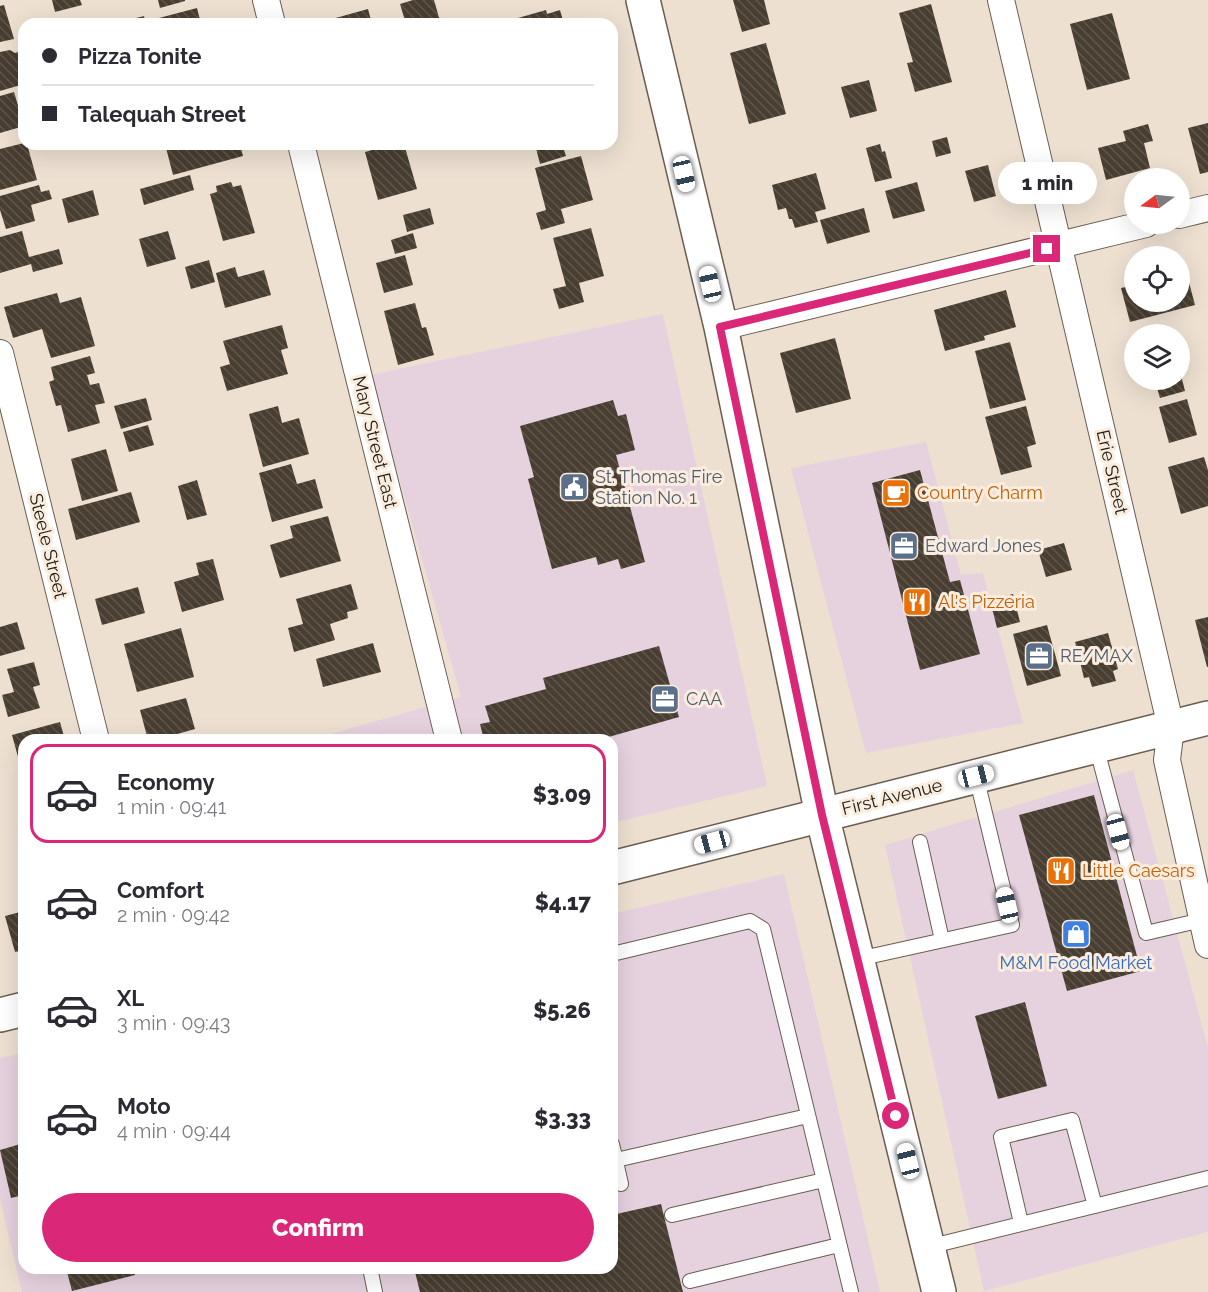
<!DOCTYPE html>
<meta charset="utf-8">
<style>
:root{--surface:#fff;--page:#f7f7f7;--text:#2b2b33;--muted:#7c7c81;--line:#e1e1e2;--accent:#db2777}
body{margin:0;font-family:Raleway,sans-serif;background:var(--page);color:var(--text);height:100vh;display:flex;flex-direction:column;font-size:22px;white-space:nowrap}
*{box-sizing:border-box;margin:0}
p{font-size:20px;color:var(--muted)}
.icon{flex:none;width:33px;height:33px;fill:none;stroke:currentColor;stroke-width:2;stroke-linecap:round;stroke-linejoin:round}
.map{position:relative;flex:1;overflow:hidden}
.details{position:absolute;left:18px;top:734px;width:600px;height:540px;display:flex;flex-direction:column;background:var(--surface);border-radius:18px;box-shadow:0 6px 24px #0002}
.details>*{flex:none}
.guide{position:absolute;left:18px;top:18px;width:600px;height:132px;border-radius:18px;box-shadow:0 6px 24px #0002;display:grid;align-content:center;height:132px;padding:0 24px;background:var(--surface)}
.needle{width:39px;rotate:255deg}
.tools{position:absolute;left:1124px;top:168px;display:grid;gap:12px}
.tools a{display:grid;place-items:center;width:66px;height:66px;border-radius:50%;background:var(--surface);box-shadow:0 6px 24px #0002;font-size:30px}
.end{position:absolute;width:27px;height:27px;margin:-14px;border:8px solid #db2777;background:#fff;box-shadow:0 0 0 3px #fff}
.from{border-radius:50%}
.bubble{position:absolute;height:42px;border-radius:21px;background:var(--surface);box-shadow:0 6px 24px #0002;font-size:20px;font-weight:800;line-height:42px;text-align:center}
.car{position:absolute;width:18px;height:36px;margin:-18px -9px;border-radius:8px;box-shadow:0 0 4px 2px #0007;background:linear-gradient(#fff 24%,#345 0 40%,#fff 0 76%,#345 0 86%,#fff 0)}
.guide b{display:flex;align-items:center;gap:21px;height:57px;font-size:22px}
.guide b+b{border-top:2px solid var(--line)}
.guide i{width:15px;height:15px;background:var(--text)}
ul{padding:10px 0 0;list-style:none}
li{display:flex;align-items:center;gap:18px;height:99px;margin:0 12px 9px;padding:0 12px;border:3px solid transparent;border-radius:18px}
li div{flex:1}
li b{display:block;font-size:22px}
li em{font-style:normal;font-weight:800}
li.selected{border-color:var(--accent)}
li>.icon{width:54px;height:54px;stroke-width:1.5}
.primary-button{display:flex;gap:12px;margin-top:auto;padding:12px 24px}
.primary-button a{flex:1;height:69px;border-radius:36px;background:var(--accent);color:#fff;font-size:24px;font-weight:800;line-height:69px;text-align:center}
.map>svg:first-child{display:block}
</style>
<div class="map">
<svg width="1208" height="1292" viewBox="0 0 1208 1292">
<defs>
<pattern id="building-back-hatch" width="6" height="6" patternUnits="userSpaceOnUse" patternTransform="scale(1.5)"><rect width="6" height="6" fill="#483e31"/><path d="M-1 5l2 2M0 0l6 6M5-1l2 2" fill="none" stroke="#5f574c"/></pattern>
</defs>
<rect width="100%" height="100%" fill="#ede0d1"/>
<path fill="#e6d1df" d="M663,314L767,786L612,823V740H309L461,697L370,375Z
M926,442L961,575L983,573L1023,723L866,753L791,468Z
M1133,770L1208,1048V1232L984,1291L885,845Z
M784,874L880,1292H22L0,1199V1058L24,1053V1268H612V914Z"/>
<path fill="url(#building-back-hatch)" d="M52,0H80L82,5L55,12Z
M158,0H185V1L160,8Z
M413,0H434L440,21L428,24H406L400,4Z
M733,0H764L770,24L742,32Z
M931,4L952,82L915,92L907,63L913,62L899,13Z
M4,5L14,39L0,42V6Z
M197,8L201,24H161L159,18Z
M368,9L372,24H333L332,19Z
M546,10L547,14L560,10L564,24H513L511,20Z
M1112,13L1130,79L1087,90L1070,24Z
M144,16L146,24H117V23Z
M766,43L786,114L749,124L730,53Z
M10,50L15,53L24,50V84L0,91V52Z
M869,80L877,111L850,118L841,87Z
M14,92L24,126L0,133V96Z
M1208,123V172L1200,174L1188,128Z
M1148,124L1153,141L1144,143L1150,168L1106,180L1098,148L1126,141L1123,131Z
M947,137L951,153L936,157L932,141Z
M24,143L27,144L37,180L0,190V149Z
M165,144H240L243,156L173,175Z
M393,144H404L417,189L378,200L365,152Z
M535,144H562L566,156L540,164Z
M880,144L882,152L885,151L892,178L875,182L866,148Z
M581,156L593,200L561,209L565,223L541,230L536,213L546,210L535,168Z
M988,165L996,196L974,202L965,171Z
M816,173L826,209L815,212L818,222L795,228L792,219H789L786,208L778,210L772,185Z
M190,175L194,190L144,205L140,189Z
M231,182L233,187L241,185L255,233L223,241L210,194L217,192L216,186Z
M917,182L925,211L893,219L885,191Z
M39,185L41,192L49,190L52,199L31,205L35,221L6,229L0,210V196Z
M93,190L99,215L68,223L62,199Z
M430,208L434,224L407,232L403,215Z
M864,208L870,232L827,244L820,220Z
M591,228L604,276L579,283L584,302L559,309L553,289L566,286L553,238Z
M22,231L29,257L59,249L63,264L33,272L31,264L0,273V237Z
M168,231L176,259L147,267L139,239Z
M413,233L417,248L395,254L391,240Z
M405,255L413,285L384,293L376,263Z
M209,260L215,282L191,289L185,267Z
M235,267L238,277L264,270L271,295L225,308L216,273Z
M1186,271L1195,305L1130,322L1121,288L1134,285V302H1179V273Z
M1006,290L1016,327L984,336L985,340L945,351L934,310Z
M57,293L60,303L81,297L95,346L51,358L42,329L13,338L4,307Z
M415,303L422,328L426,327L434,355L398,365L384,311Z
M282,325L288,348L281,350L288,374L227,391L220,367L230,364L223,341Z
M835,338L851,399L796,413L780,353Z
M1010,342L1026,400L990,409L975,351Z
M90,356L95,373L87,375L90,385L99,383L105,403L95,405L100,423L68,432L61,405L56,406L49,382L54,380L51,367Z
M1180,371L1185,391L1160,398L1156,385L1147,387L1145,380H1179Z
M146,398L152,420L121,429L114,406Z
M1187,399L1197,435L1169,443L1159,407Z
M613,400L618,416L626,414L635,450L616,455L645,562L621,569L618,559L598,565L596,557L552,569L528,479L534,477L520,426Z
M278,406L282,423L299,418L309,454L263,467L249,414Z
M1026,406L1036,444L1027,447L1032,467L1001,475L985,417Z
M148,425L154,445L129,452L123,432Z
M106,449L118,491L82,501L71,459Z
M1204,457L1208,470V506L1181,514L1168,467Z
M291,464L297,484L315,479L323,508L272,522L259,473Z
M920,470L950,582L960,580L980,654L920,670L872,483Z
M197,480L207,515L187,520L178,486Z
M131,492L140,522L76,540L68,509Z
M328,516L341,561L280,578L270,545L293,538L290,526Z
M1064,543L1072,570L1046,577L1038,550Z
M213,559L224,600L182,612L174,582L199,575L196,563Z
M351,584L358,609L347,612L348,618L330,624L335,640L294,652L288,628L303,624L296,599Z
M138,587L145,613L102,625L95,599Z
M1013,594L1020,622L997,628L990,600Z
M1208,617V667H1207L1195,620Z
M17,622L25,649L0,656V627Z
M1047,625L1061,676L1027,686L1013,634Z
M181,628L194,677L137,692L124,644Z
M1108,633L1118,669L1113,671L1116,681L1092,687L1089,677L1084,678L1075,642Z
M373,643L381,672L323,687L316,659Z
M659,646L679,717L598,740H484L480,724L490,722L485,706L546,689L543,678Z
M34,662L40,685L33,687L40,708L8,717L2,695L14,692L7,669Z
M186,698L195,729L156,740H148L140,710Z
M60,722L65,740H24L23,775L12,735Z
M1094,795L1141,971L1067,991L1019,815Z
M24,911V950L15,952L5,916Z
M1025,1002L1047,1086L998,1099L975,1016Z
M24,1143V1195L11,1198L0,1150Z
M661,1204L683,1292H420L414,1268H612V1215Z
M66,1268H133L135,1275L72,1291Z"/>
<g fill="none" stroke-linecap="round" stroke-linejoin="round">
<g stroke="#6a5e51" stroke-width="16">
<path id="service" d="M1096,746L1146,933L1202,920
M920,842L942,940
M612,954L750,921L763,929L851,1292
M858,959L1012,925L976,776
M612,1144L621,1184
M616,1160L808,1116
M672,1215L824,1180
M1021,1223L1001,1137L1072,1120L1095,1206
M928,1247L1208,1178
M370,1268L375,1292
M690,1281L839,1245"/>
</g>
<g stroke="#6a5e51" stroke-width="28">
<path id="minor" d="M266,0L272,24
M1001,0L1171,727L1167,760L1208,945
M301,144L449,740
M1179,215L1208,208
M721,327L1146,224
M0,353L96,740"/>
</g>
<g stroke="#6a5e51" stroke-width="36">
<path id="tertiary" d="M643,0L721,327L822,815L939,1292"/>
</g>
<g stroke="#6a5e51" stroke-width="36">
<path id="secondary" d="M612,868L1208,718
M0,1015L24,1009"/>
</g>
<use href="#service" stroke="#fff" stroke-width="14"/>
<use href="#minor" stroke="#fff" stroke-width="26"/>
<use href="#tertiary" stroke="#fff" stroke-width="33"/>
<use href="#secondary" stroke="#fff" stroke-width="33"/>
</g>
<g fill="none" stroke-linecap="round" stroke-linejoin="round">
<path stroke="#db2777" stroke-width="8" d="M896,1116L822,815L720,327L1047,249"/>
</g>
<defs>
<g id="civic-square" transform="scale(1.5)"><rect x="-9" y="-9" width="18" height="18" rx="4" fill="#5c6f8a" stroke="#fbedde"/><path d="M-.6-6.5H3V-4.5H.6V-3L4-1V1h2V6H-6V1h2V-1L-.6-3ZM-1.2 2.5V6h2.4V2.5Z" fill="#fff"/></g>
<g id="cafe-square" transform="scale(1.5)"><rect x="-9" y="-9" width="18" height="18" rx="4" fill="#e8710a" stroke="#fbedde"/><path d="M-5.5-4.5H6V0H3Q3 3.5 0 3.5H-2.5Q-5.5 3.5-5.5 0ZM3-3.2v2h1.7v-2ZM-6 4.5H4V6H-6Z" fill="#fff"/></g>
<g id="office-square" transform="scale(1.5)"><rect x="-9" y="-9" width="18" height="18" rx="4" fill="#5c6f8a" stroke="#fbedde"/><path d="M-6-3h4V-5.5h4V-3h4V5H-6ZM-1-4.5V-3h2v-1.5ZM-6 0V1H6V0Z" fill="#fff"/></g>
<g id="restaurant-square" transform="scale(1.5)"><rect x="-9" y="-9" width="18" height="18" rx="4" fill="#e8710a" stroke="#fbedde"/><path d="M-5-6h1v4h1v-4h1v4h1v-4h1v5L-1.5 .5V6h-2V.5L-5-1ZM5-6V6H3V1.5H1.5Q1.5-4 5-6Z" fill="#fff"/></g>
<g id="shop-square" transform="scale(1.5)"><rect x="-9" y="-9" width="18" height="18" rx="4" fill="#3f7fe0" stroke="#fbedde"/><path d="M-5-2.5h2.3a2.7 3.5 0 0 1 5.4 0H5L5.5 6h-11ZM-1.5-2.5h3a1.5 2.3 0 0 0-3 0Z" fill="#fff"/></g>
</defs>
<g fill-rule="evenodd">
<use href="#civic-square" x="574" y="487"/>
<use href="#cafe-square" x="896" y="493"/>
<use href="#office-square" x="904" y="546"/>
<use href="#restaurant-square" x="917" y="602"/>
<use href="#office-square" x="1039" y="656"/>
<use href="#office-square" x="665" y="699"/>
<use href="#restaurant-square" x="1061" y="871"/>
<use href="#shop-square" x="1076" y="934"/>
</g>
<g text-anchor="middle" stroke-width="6" stroke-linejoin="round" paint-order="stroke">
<g font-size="18" fill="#1e1a14" stroke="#fbedde">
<text transform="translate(375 442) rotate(76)" y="6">Mary Street East</text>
<text transform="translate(1112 472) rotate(77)" y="6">Erie Street</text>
<text transform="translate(48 546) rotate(76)" y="6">Steele Street</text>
<text transform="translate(892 797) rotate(-14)" y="6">First Avenue</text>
</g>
<g font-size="18" fill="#4e5e75" stroke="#fbedde" text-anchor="start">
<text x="595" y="483">St. Thomas Fire<tspan x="595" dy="21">Station No. 1</tspan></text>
<text x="925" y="552">Edward Jones</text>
<text x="1060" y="662">RE/MAX</text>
<text x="686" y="705">CAA</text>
</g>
<g font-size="18" fill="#c56008" stroke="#fbedde" text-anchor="start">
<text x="917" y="499">Country Charm</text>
<text x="938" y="608">Al's Pizzeria</text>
<text x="1082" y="877">Little Caesars</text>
</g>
<g font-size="18" fill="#366cbe" stroke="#fbedde">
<text x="1076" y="969">M&amp;M Food Market</text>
</g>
</g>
</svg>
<div class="tools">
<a><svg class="needle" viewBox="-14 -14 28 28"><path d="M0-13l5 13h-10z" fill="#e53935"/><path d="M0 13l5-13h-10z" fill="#7c7c81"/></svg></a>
<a><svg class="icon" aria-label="locate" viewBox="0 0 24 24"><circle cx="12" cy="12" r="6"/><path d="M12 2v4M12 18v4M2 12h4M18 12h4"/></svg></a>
<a><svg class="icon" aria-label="layers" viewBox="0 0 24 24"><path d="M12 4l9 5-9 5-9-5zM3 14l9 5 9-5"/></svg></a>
</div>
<i class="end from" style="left:896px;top:1116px"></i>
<i class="end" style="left:1047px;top:249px"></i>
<div class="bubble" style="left:998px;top:162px;width:99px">1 min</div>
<i class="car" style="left:684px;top:174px;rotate:167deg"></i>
<i class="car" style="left:710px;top:284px;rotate:347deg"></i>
<i class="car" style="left:976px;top:776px;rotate:76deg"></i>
<i class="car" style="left:1118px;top:832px;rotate:165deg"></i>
<i class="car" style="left:712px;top:842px;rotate:255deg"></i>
<i class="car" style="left:1007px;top:905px;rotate:347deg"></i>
<i class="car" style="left:908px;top:1161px;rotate:346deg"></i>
<div class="guide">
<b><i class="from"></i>Pizza Tonite</b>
<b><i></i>Talequah Street</b>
</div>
<section class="details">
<ul>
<li class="selected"><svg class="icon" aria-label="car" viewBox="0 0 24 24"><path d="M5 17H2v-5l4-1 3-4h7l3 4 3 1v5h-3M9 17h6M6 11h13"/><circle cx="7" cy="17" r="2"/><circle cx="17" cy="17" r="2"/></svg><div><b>Economy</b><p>1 min · 09:41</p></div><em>$3.09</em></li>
<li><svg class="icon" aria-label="car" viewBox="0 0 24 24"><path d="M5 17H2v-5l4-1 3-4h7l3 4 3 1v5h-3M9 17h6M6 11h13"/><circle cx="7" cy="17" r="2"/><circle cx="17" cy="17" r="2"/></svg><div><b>Comfort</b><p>2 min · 09:42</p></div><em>$4.17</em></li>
<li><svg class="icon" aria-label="car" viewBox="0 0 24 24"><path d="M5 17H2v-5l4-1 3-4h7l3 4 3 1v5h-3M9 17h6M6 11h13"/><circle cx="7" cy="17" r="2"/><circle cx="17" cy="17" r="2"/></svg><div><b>XL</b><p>3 min · 09:43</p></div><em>$5.26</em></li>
<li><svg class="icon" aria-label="car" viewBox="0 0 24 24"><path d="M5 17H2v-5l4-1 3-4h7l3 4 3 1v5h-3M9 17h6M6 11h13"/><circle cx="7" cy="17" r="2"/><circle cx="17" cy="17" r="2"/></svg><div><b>Moto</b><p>4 min · 09:44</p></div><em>$3.33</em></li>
</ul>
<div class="primary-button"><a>Confirm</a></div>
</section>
</div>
